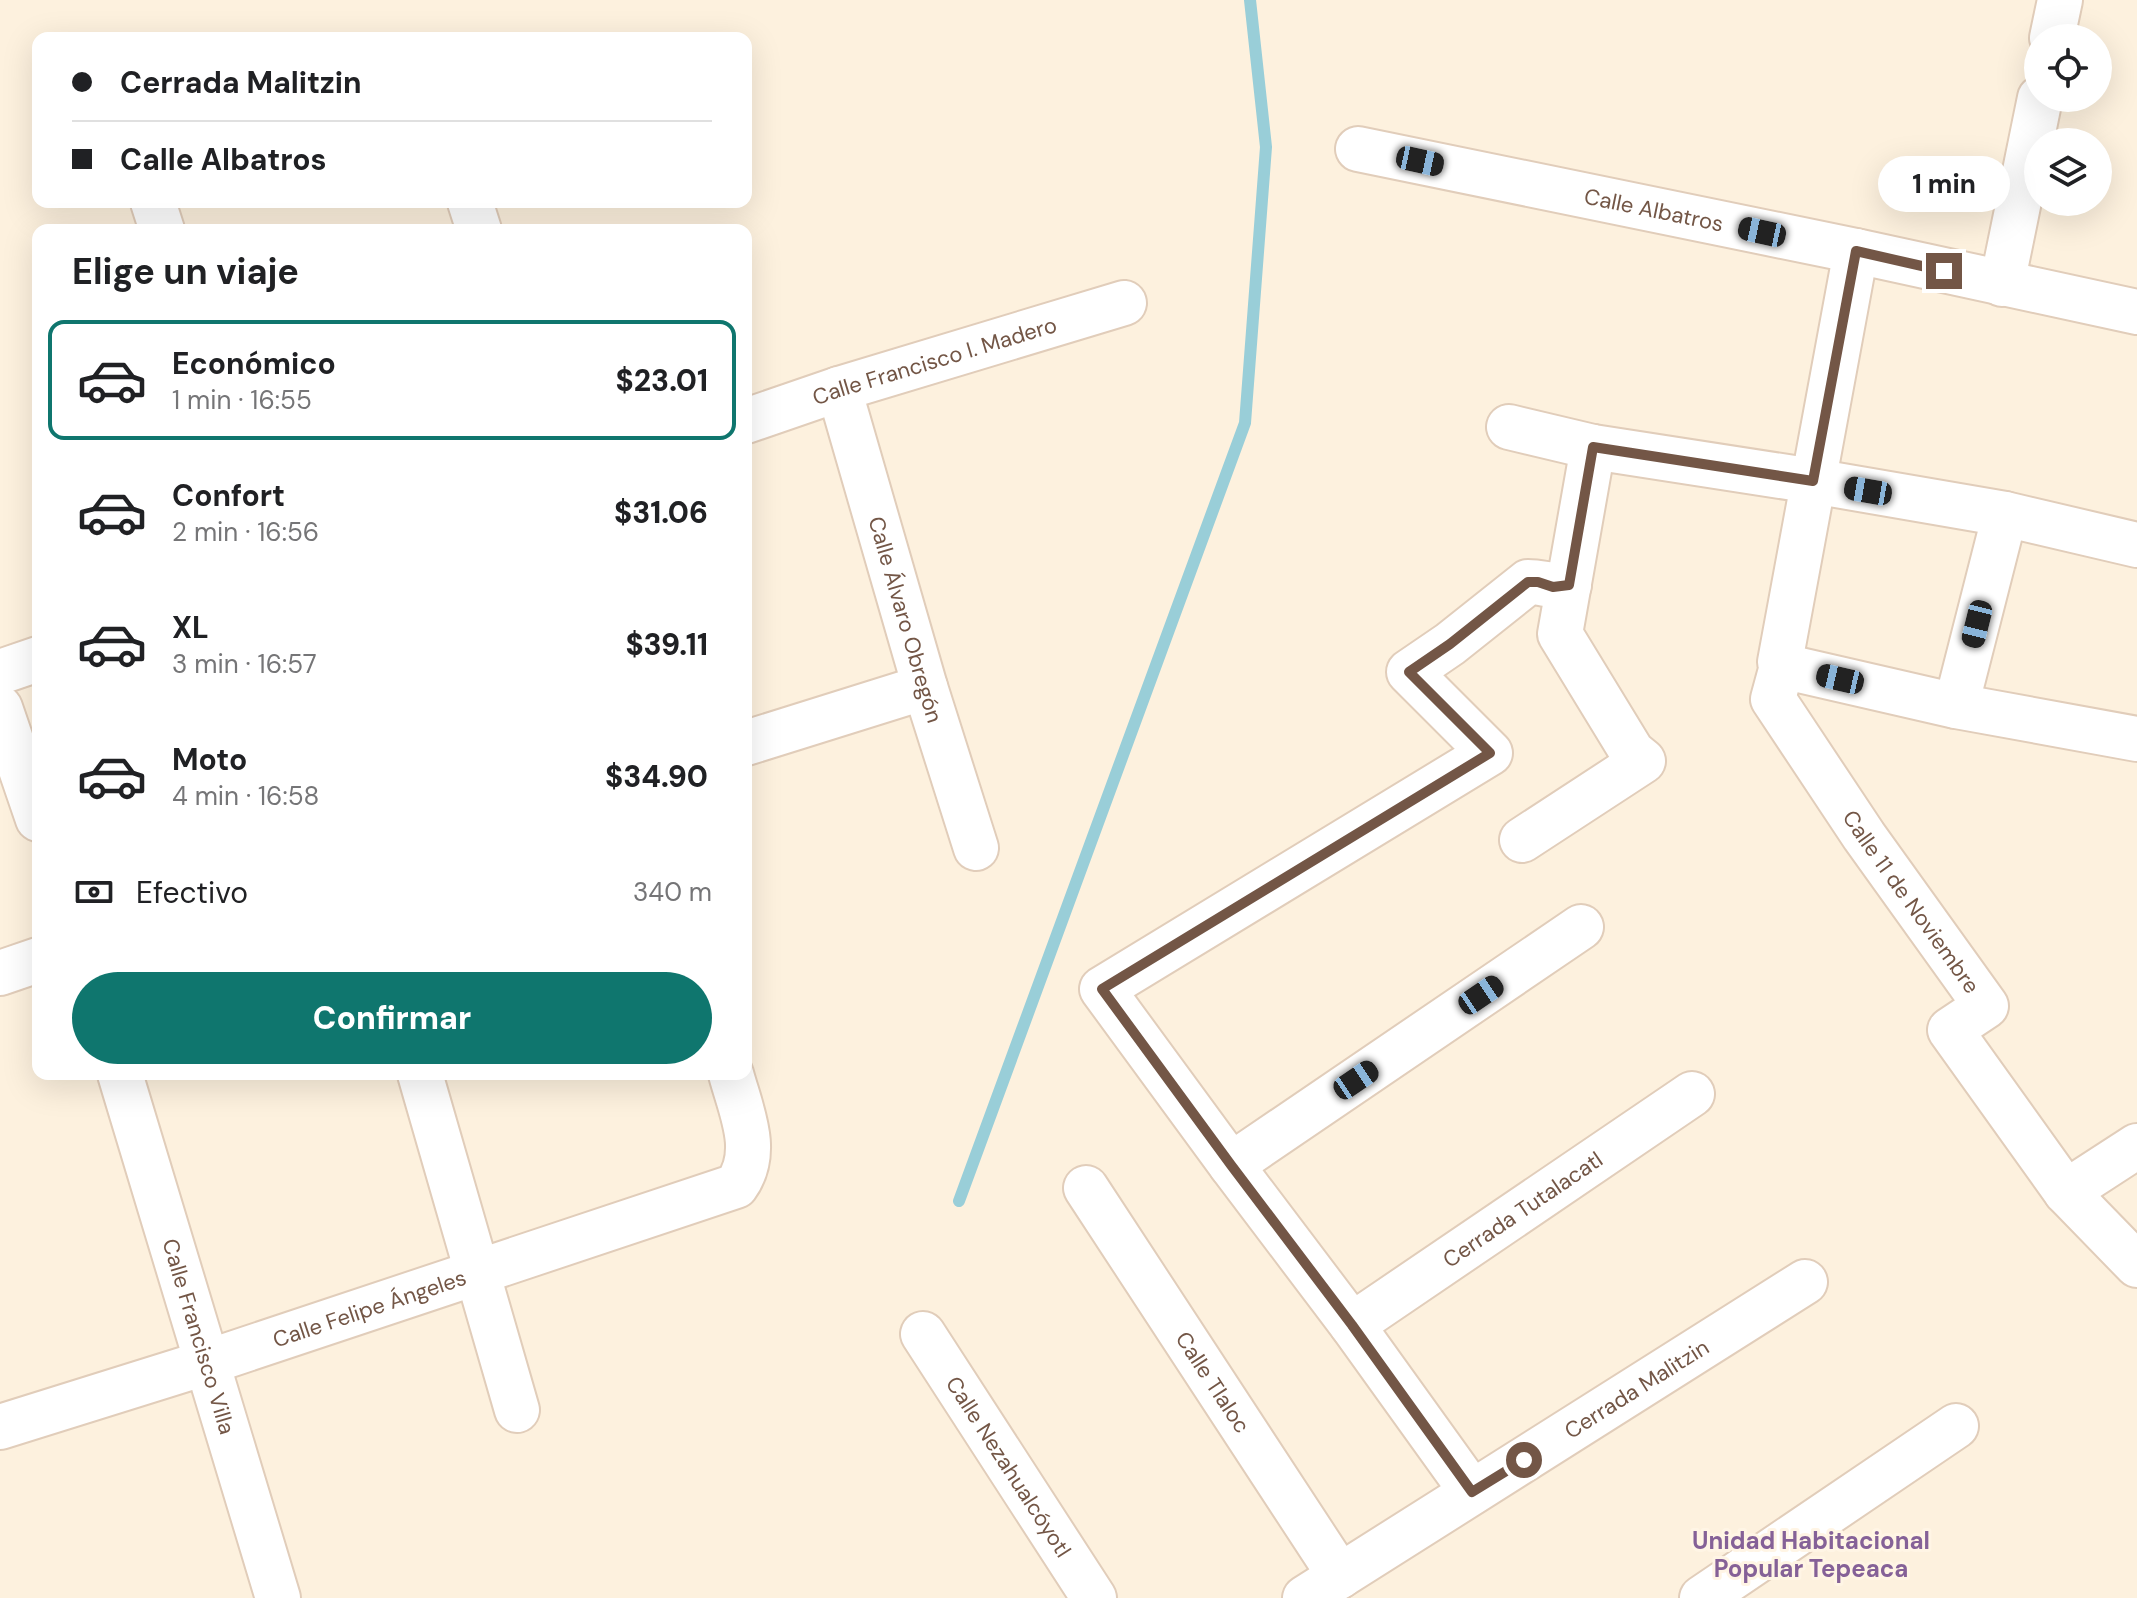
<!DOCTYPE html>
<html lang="es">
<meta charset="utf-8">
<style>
:root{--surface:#fff;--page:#f6f6f6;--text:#202124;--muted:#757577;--line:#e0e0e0;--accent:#0f766e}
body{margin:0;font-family:"DM Sans",sans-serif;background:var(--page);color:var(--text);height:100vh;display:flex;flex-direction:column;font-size:30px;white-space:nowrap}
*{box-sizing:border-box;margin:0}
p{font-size:26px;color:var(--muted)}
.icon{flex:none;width:44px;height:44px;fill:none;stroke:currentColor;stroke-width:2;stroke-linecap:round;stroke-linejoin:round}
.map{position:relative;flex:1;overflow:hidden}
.drawer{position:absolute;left:32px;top:224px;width:720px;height:856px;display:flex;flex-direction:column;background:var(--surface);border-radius:16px;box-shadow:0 8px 32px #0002}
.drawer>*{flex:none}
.guide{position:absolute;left:32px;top:32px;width:720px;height:176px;border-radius:16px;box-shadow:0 8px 32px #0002;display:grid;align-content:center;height:176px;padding:0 40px;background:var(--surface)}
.buttons{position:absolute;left:2024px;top:24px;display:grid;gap:16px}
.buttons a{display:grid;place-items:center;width:88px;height:88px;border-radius:50%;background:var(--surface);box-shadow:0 8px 32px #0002;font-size:40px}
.end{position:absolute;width:36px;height:36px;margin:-18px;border:10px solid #735646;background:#fff;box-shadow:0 0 0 4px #fff}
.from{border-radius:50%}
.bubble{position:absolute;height:56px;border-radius:28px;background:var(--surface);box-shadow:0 8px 32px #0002;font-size:26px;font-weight:800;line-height:56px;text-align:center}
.car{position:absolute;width:24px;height:48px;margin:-24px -12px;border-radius:10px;box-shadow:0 0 6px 2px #0007;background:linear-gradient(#222 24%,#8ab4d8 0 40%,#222 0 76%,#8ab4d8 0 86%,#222 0)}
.guide b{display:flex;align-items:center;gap:28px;height:76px;font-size:30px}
.guide b+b{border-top:2px solid var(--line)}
.guide i{width:20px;height:20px;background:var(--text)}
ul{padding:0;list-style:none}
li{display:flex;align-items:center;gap:24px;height:120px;margin:0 16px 12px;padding:0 24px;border:4px solid transparent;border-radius:16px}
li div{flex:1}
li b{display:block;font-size:30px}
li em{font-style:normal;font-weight:800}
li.active{border-color:var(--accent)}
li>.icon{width:72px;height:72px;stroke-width:1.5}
h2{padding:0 40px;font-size:36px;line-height:96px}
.pay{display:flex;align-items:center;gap:20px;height:88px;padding:0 40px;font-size:30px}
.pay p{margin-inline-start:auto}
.cta{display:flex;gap:16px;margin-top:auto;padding:16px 40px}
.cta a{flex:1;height:92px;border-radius:48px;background:var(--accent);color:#fff;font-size:32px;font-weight:800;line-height:92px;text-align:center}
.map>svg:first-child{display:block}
</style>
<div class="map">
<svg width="2137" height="1598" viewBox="0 0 2137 1598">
<rect width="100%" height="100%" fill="#fdf1de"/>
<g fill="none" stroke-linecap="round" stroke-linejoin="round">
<path stroke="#99ced8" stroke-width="12" d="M959,1201L1245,423L1266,147L1250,0"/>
<g stroke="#e1cdba" stroke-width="48">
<g id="minor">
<path d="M2052,38L2060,0"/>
<path id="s1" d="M1358,149L1856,251L2137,312"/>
<path d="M153,202L162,230"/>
<path d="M470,202L479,230"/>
<path id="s2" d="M1856,251L1780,662L1782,666L1773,699L1864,836L1986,1006L1950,1030L2066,1192L2137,1265"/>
<path d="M2002,284L2040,98"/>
<path id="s3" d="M839,389L925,687L976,848"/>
<path id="s4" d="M746,421L839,389L1124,303"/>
<path d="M1509,427L1593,447L1813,481L2005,514L2137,545"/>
<path d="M1782,666L1956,706L2137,739"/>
<path d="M0,672L38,659"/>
<path d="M1956,706L2005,514"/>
<path d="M0,708L38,819"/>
<path d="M746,743L925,687"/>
<path d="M1522,840L1643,761L1632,752L1560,634L1593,447"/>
<path d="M0,973L38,960"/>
<path id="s5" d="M120,1074L278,1598"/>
<path d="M420,1074L517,1410"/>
<path d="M1231,1165L1581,927"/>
<path id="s6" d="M1086,1188L1340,1576"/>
<path d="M2066,1192L2137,1146"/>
<path id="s7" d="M1352,1325L1692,1094"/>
<path id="s8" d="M923,1334L1094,1598"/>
<path id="s9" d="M0,1427L208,1362L736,1186C761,1152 741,1111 731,1074"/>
<path d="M1472,1492L1352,1325L1231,1165L1102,989L1490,753L1409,672L1450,644L1528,582C1544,582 1550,587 1569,585"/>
<path id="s10" d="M1305,1598L1805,1282"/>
<path d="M1702,1598L1956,1426"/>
</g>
</g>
<use href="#minor" stroke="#fff" stroke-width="44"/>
</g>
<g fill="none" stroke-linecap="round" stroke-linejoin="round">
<path stroke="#735646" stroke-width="10" d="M1524,1460L1472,1492L1352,1325L1231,1165L1102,989L1490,753L1409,672L1450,644L1528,582H1538L1553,587L1569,585L1593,447L1813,481L1856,251L1944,271"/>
</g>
<g text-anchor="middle" stroke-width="6" stroke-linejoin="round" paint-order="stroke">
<g font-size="22" fill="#735646" stroke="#fff5e5">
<text dy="8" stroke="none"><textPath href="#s1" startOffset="302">Calle Albatros</textPath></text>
<text dy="8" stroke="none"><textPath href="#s4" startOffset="198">Calle Francisco I. Madero</textPath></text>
<text dy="8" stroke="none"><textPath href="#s3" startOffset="240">Calle Álvaro Obregón</textPath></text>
<text dy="8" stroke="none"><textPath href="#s2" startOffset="702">Calle 11 de Noviembre</textPath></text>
<text dy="8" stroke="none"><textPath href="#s7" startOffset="206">Cerrada Tutalacatl</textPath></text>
<text dy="8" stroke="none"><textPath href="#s9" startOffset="388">Calle Felipe Ángeles</textPath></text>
<text dy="8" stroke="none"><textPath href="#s5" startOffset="274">Calle Francisco Villa</textPath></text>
<text dy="8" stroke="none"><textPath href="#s6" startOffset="232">Calle Tlaloc</textPath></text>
<text dy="8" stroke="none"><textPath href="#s10" startOffset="392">Cerrada Malitzin</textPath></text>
<text dy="8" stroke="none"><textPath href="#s8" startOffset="158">Calle Nezahualcóyotl</textPath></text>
</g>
<g font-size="24" font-weight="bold" fill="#856197" stroke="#fff5e5">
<text x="1811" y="1549">Unidad Habitacional<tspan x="1811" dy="28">Popular Tepeaca</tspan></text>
</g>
</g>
</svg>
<div class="buttons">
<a><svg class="icon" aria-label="locate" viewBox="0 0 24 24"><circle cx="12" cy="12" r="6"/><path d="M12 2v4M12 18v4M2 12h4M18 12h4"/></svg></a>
<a><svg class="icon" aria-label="layers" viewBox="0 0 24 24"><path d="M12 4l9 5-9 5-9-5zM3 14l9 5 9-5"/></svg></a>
</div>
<i class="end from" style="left:1524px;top:1460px"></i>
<i class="end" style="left:1944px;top:271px"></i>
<div class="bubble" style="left:1878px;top:156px;width:132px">1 min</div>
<i class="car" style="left:1420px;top:161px;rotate:102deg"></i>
<i class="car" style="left:1762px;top:232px;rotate:282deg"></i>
<i class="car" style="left:1868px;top:491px;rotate:280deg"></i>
<i class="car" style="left:1977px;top:624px;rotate:194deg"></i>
<i class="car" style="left:1840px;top:679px;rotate:283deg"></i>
<i class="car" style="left:1481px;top:995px;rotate:56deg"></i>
<i class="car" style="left:1356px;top:1080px;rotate:56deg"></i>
<div class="guide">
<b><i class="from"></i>Cerrada Malitzin</b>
<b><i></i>Calle Albatros</b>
</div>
<section class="drawer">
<h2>Elige un viaje</h2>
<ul>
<li class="active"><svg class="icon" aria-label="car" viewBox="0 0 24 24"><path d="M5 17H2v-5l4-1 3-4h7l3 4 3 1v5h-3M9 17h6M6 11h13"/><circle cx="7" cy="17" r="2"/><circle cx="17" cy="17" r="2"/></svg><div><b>Económico</b><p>1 min · 16:55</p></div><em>$23.01</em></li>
<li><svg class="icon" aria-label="car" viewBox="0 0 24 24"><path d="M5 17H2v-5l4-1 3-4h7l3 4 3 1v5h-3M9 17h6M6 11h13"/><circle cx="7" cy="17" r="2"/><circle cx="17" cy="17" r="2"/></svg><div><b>Confort</b><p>2 min · 16:56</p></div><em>$31.06</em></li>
<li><svg class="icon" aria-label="car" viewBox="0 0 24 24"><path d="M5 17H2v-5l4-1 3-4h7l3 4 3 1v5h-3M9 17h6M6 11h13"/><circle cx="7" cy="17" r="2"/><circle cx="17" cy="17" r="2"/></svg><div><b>XL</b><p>3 min · 16:57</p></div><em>$39.11</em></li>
<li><svg class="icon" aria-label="car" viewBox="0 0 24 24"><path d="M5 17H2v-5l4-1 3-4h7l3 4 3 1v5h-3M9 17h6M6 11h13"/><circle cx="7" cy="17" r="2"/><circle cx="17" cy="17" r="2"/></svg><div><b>Moto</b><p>4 min · 16:58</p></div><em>$34.90</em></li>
</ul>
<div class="pay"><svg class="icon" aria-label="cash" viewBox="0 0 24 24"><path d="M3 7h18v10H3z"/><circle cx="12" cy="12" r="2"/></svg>Efectivo<p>340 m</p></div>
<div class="cta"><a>Confirmar</a></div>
</section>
</div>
